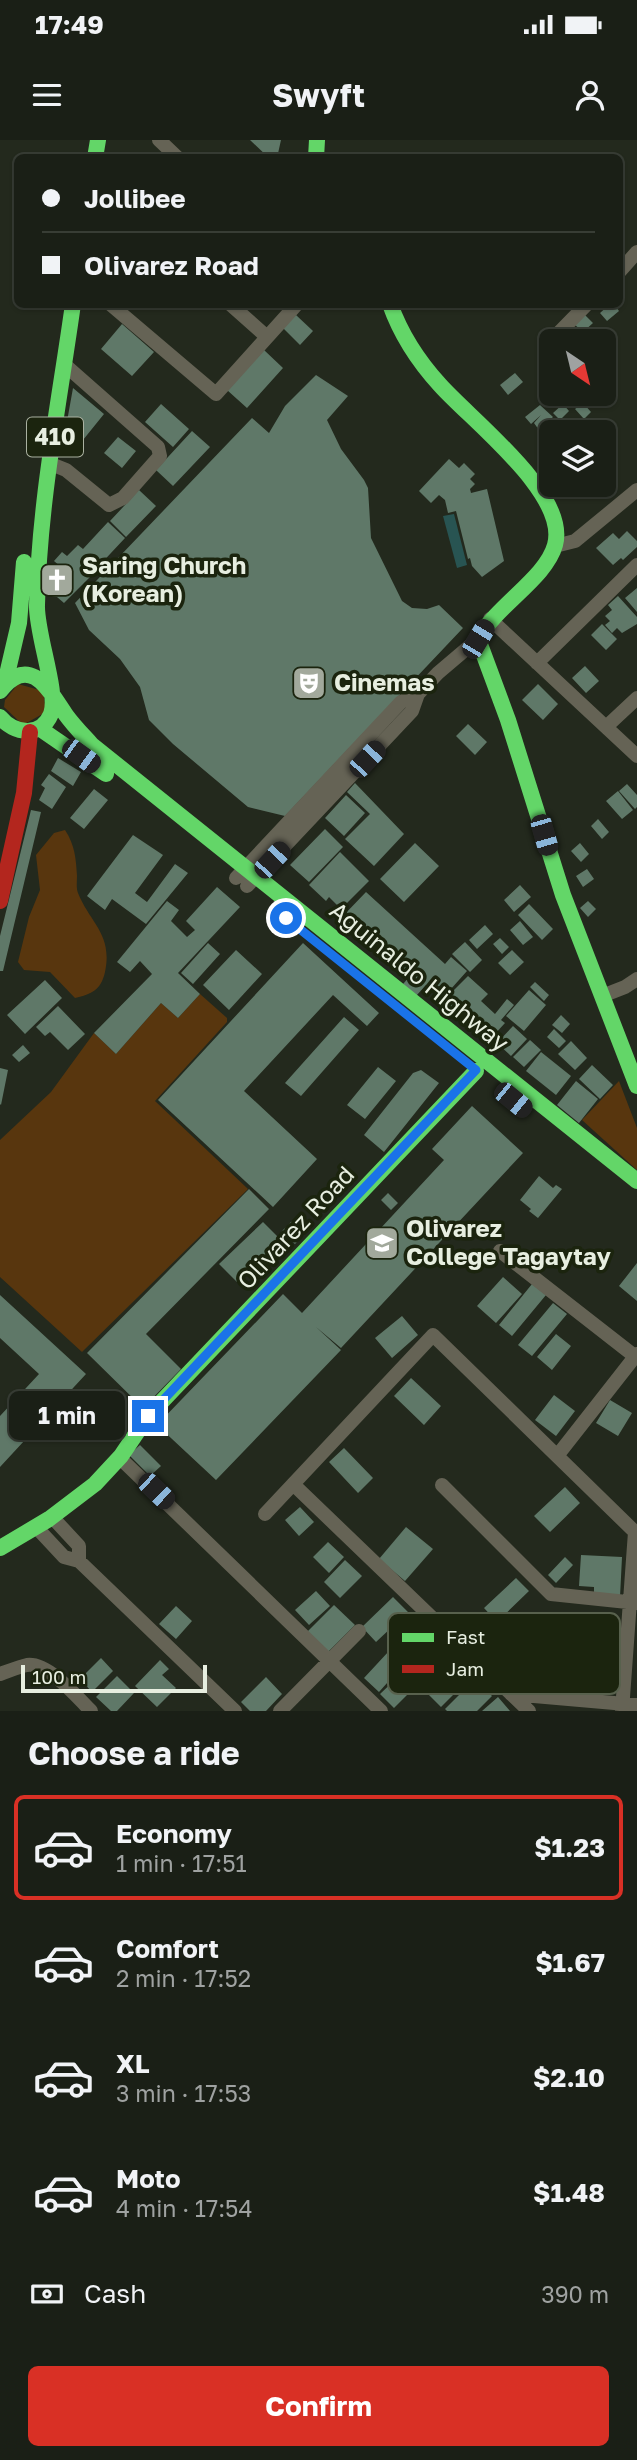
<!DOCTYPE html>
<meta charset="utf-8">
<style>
:root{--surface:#1a1f16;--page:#272c23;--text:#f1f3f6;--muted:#9fa2a1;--line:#383d35;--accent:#d93025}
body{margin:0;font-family:"Golos Text",sans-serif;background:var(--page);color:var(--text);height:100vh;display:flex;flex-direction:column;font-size:26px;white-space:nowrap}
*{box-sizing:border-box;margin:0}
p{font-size:23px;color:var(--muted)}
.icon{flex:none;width:38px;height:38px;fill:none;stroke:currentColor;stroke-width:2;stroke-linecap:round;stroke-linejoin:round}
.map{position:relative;height:1571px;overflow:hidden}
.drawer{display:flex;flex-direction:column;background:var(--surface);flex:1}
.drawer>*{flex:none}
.guide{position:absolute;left:14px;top:14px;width:609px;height:154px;border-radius:10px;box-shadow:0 2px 5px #0004,0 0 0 2px var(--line);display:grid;align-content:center;height:154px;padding:0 28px;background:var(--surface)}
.needle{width:46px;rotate:145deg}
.buttons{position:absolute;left:539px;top:189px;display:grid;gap:14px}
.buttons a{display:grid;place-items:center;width:77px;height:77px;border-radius:10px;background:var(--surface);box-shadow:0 2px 5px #0004,0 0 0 2px var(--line);font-size:35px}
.scale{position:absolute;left:21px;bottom:18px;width:186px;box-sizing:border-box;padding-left:7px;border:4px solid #e7eee0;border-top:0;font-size:19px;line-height:24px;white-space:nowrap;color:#e7eee0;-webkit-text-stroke:5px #1b240e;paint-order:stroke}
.end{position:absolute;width:32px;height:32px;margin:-16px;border:9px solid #1a73e8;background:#fff;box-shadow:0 0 0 4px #fff}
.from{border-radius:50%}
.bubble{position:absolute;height:49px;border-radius:10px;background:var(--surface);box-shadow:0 2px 5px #0004,0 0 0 2px var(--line);font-size:23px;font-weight:700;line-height:49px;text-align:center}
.car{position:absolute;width:21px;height:42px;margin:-21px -10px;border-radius:9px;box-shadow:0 0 5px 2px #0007;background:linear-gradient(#222 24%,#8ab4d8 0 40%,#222 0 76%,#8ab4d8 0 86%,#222 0)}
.guide b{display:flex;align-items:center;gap:24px;height:66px;font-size:26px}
.guide b+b{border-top:2px solid var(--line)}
.guide i{width:18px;height:18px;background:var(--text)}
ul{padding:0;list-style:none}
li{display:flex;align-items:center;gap:21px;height:105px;margin:0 14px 10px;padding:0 14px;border:4px solid transparent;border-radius:10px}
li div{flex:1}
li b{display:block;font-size:26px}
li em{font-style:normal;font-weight:700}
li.selected{border-color:var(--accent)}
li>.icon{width:63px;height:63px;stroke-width:1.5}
h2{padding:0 28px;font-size:32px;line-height:84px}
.pay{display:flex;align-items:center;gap:18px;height:77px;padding:0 28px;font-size:26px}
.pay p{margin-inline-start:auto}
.primary-button{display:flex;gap:14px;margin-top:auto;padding:14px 28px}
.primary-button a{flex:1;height:80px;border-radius:10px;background:var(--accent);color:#fff;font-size:28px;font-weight:700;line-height:80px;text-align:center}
.status{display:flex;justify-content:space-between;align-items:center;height:49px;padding:0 35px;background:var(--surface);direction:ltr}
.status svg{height:19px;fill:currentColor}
header{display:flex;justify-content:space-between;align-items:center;height:91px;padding:0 28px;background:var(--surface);font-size:32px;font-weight:700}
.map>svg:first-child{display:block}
</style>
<div class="status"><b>17:49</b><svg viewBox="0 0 49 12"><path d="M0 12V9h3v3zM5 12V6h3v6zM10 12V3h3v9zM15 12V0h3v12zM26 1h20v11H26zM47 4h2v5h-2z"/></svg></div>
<header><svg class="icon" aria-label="menu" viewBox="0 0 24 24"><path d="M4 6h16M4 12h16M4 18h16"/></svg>Swyft<svg class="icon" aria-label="person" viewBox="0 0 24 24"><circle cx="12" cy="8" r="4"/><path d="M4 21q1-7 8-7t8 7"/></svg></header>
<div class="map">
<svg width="637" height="1571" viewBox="0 0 637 1571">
<rect width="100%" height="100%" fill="#23291d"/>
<path fill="#58360e" d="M18,544L43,551L46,572L23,585L4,567L5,560Z
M65,690C75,705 76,719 77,736C77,741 76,748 78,753C90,783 113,794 105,832C101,850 92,854 75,858L50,832L24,830L18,822L29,777L40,750L36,715L54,693Z
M200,854L227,878V882L155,961L248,1049L82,1212L0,1137V1000L51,952L94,893L116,914L161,863L178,878Z
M619,941L637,988V1030L582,980Z"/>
<path fill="#285452" d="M454,374L467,425L457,428L443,376Z"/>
<path fill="#5f7868" d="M250,0H281L277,18H269Z
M610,164H614L619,171L607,181L600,173Z
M584,174L593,183L583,192L574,184Z
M296,175L313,191L300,205L283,188Z
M122,184L154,212L132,236L101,209Z
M264,210L283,228L247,268L227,250Z
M549,231L551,242L544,250L538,243Z
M515,233L523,242L508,255L500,245Z
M316,235L348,256L327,280L341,309L364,340L368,348L371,398L402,461L412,468L427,469L439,465L463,488L285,676L248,667L173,604L149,580L140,547L120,519L89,490L75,463L252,278L269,293L285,266Z
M73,248L104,274L83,300L66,287Z
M583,263L591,272L584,279L575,269Z
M161,264L189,289L173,307L145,282Z
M563,264L569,271L560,280L553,273Z
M540,265L553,277L539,290L534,283L541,275L531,284L525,277Z
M555,278L562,286L545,299L539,291Z
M192,291L210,307L173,346L156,330Z
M118,297L136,311L122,328L104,313Z
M449,319L459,328L464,323L475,334L470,339L475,344L470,349L471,353L487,349L504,421L482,437L472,426L470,418L468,419L456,371L448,373L445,360L439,355L431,363L419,351Z
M139,350L156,366L126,397L110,381Z
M108,382L125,398L96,429L97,430L64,463L57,457L46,455L45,444L60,428L68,433L54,421L62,412L67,416L78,405L83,409Z
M627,391L637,401V407L623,420L621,418L613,425L596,408L613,393L619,399Z
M637,448V472L625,458Z
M618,456L637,477V484L622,493L617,488L612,493L605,485L610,481L605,476L612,470L608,465Z
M602,484L617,499L606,510L591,495Z
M585,526L599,541L586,553L572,538Z
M538,544L558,564L543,580L522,560Z
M468,584L487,602L475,615L456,596Z
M58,618L81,632L73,646L51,631Z
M49,634L66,647L52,669L39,660L45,648L41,645Z
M355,643L404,694L374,726L345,699L370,674L347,652Z
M627,644L637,655V667L635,669L619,651Z
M94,649L108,660L84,689L70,678Z
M618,651L633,670L622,679L606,661Z
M346,655L365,673L344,696L325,678Z
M31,670L41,672L3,831H0V796Z
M598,679L609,692L602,699L591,686Z
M325,689L343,707L309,742L290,725Z
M133,695L163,715L135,753L147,762L175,724L188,733L146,784L112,759L105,770L87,756Z
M415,703L439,726L404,762L380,739Z
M580,703L589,714L581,722L571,711Z
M340,712L369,741L341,769L329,757L326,761L309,745Z
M587,729L594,739L583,747L576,736Z
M520,745L531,757L514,772L504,760Z
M217,747L240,767L178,833L200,854L178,878L161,863L116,914L94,893L152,834L140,821L130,832L117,822L167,761L179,770L171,781L187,797L195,790L186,781Z
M366,752L445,824L451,817L467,831L442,859L426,845L416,856L403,844L411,835L342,777Z
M588,761L596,769L588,777L580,768Z
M529,764L553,789L542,800L518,775Z
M520,781L533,797L523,805L510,790Z
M485,785L493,794L477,809L469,800Z
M500,798L509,807L502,814L493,804Z
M465,802L482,820L470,832L452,814Z
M208,803L220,814L193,844L181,833Z
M303,803L379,873L367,886L333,855L244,951L317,1019L273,1067L158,960Z
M236,810L262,834L229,870L203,845Z
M512,810L524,822L510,835L498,823Z
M468,836L488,854L481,861L495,874L507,859L514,865L501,880L505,883L493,896L469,874L463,880L443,861Z
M45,840L62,858L25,894L7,875Z
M535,842L549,855L544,861L530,847Z
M529,850L546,865L524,891L506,876Z
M58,866L85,894L68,910L50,892L45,896L36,887Z
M561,875L570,884L562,893L552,885Z
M344,877L359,890L301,956L285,943Z
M513,886L527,899L511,916L497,903Z
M554,889L566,901L559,908L547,897Z
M530,900L541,910L524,927L513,917Z
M571,901L587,918L575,930L558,914Z
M23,905L30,913L19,922L12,915Z
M541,912L571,936L556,955L526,931Z
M592,925L613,945L600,959L579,939Z
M378,927L396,941L365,979L347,965Z
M0,928L8,930L1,965L0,964Z
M421,930L439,943L384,1012L364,995L413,933Z
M576,941L598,959L579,983L557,965Z
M472,966L523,1013L341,1208L316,1187L341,1210L216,1340L157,1285L283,1154L302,1173L444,1020L432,1009Z
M539,1036L553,1048L556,1045L562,1049L538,1078L529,1071L531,1069L520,1060Z
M249,1049L269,1069L146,1194L181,1229L143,1268L87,1213Z
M388,1053L398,1063L391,1070L381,1060Z
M293,1080L306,1092L295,1104L281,1092Z
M263,1082L281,1100L237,1142L219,1124Z
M637,1123V1161L619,1146Z
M503,1137L522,1154L496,1183L477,1166Z
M532,1144L546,1155L512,1196L499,1185Z
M0,1155L86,1234L0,1327V1276L39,1234L0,1198Z
M553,1163L567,1174L532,1216L518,1205Z
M402,1176L418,1195L392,1218L375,1198Z
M556,1194L571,1206L552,1230L537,1217Z
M411,1238L441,1266L424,1285L394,1256Z
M554,1255L575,1271L556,1296L535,1280Z
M610,1260L632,1273L618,1296L596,1283Z
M140,1305L161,1326L150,1336L129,1315Z
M344,1308L373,1338L358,1353L329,1322Z
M565,1347L580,1363L550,1392L534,1376Z
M300,1367L314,1382L299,1396L285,1380Z
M406,1387L433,1409L405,1441L379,1419Z
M328,1402L344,1417L329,1433L313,1417Z
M581,1415L622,1417L620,1457L594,1456V1447L579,1446Z
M565,1417L573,1425L556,1443L548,1435Z
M345,1420L362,1436L340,1458L324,1442Z
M516,1438L529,1451L497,1482L484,1468Z
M316,1451L330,1466L309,1485L295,1470Z
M393,1457L408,1472L376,1502L362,1487Z
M334,1465L355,1485L327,1513L306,1493Z
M176,1466L192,1481L176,1499L159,1484Z
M389,1511L404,1524L379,1552L364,1538Z
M101,1518L113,1531L92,1552L80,1539Z
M160,1520L169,1529L162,1535L176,1548L157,1567L135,1546Z
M400,1535L413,1549L394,1568L380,1554Z
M444,1535L459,1549L441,1567L427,1553Z
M117,1536L134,1553L117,1571H111L96,1557Z
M266,1537L282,1554L266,1571H250L241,1562Z
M475,1539L492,1556L477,1571H447L445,1569Z
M498,1557L510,1571H482Z"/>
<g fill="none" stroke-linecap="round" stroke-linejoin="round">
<path stroke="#656355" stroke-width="14" d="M159,0L178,18
M620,131L637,112
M110,164L216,254L297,164
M230,164L267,197
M545,207L587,164
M51,324L66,330L109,365L123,358L160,316L158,307L65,225
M555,406L575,401L637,350
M490,479L637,616
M537,523L637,425
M606,587L637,558
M236,738L401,562L418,554L438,533L478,499
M247,746L412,571L418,554
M602,856L625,847L637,839
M500,1111L637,1218
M557,1316L637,1214
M120,1318L381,1571
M293,1344L529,1571
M442,1345L551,1454L637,1463
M265,1374L433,1195L635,1392L622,1571
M53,1378L79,1406V1421
M37,1388L64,1417L79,1421L235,1571
M0,1534C9,1531 18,1527 27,1525C48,1522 77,1557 91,1571
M511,1554L637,1565
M280,1571L359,1491"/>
<path stroke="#63d668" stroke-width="16" d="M95,18L98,0
M316,18L317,0
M390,164C401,195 418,221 440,245C472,281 569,354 555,405C546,438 497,465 478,499L508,580L563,755L637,946
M5,543L19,483L24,422
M0,551C31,512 50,552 66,575C74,586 83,595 92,605L637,1041
M0,577C14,594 41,598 51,574C59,554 36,493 37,465C39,364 59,264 73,164
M39,588L106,634
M0,1408L49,1379L95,1344L121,1316L148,1276L476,931"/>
<path stroke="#b3261e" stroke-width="16" d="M0,761L24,653L30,592"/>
</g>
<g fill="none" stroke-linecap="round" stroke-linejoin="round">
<path stroke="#1a73e8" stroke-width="9" d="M148,1276L476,930L286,778"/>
</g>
<defs>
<g id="church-square" transform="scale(1.75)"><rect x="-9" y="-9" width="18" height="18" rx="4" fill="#a2a99c" stroke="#1b240e"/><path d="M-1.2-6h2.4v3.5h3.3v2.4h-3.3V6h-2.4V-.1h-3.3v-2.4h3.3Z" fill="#fff"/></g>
<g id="theatre-square" transform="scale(1.75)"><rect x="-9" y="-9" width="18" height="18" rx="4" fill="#a2a99c" stroke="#1b240e"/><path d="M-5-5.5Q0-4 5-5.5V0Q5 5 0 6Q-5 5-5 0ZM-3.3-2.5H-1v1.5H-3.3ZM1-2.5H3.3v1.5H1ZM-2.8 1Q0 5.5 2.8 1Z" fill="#fff"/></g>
<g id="university-square" transform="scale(1.75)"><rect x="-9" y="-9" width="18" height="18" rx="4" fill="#a2a99c" stroke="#1b240e"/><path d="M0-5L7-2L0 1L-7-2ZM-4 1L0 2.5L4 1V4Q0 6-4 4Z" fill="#fff"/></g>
</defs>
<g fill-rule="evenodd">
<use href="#church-square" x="57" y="440"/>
<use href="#theatre-square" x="309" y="543"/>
<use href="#university-square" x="382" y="1103"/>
</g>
<g text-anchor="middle" stroke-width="7" stroke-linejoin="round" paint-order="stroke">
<rect fill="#1b240e" stroke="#aab1a1" stroke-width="2" x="27" y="277.5" width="56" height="39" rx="5"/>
<g font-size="23" font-weight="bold" fill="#e7eee0">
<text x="55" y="305">410</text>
</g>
<g font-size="24" font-weight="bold" fill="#e7eee0" stroke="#1b240e" text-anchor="start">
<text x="82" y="434">Saring Church<tspan x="82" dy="28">(Korean)</tspan></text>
<text x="334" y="551">Cinemas</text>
<text x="406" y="1097">Olivarez<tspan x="406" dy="28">College Tagaytay</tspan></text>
</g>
<g font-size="24" fill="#e7eee0" stroke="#1b240e">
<text transform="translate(419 837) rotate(39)" y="8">Aguinaldo Highway</text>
<text transform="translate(296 1088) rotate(-47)" y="8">Olivarez Road</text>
</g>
</g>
<rect x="388" y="1473" width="232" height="81" rx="10" fill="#1b240e" stroke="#58614d" stroke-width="2"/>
<rect x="402" y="1493" width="32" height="9" fill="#63d668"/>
<rect x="402" y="1525" width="32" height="8" fill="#b3261e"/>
<g font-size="19" fill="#e7eee0">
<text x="446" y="1504">Fast</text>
<text x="446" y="1536">Jam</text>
</g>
</svg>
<div class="buttons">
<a><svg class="needle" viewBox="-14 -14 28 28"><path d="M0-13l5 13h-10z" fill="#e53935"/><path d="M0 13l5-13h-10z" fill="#9fa2a1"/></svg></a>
<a><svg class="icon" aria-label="layers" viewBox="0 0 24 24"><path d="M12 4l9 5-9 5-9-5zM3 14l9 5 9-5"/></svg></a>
</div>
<div class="scale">100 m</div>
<i class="end from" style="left:286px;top:778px"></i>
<i class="end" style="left:148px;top:1276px"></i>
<div class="bubble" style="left:9px;top:1251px;width:116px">1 min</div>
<i class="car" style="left:478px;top:499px;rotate:31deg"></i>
<i class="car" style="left:81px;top:616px;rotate:126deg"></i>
<i class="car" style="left:367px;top:619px;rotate:43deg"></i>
<i class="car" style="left:544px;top:695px;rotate:164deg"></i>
<i class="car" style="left:272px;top:720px;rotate:43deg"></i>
<i class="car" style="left:513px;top:960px;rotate:129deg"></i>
<i class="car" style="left:156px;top:1351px;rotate:134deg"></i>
<div class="guide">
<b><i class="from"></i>Jollibee</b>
<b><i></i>Olivarez Road</b>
</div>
</div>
<section class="drawer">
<h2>Choose a ride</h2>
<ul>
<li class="selected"><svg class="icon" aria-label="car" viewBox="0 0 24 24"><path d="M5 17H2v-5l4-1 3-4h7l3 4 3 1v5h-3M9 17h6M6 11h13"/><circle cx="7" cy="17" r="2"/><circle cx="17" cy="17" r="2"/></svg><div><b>Economy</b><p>1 min · 17:51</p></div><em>$1.23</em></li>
<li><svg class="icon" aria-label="car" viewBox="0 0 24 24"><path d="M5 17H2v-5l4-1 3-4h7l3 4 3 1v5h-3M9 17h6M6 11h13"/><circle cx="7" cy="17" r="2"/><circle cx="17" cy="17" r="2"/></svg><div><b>Comfort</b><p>2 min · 17:52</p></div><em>$1.67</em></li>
<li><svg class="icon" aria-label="car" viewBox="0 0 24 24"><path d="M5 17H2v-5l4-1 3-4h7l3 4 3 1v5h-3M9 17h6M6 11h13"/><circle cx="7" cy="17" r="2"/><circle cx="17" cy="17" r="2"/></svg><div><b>XL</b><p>3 min · 17:53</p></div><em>$2.10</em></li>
<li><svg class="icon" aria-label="car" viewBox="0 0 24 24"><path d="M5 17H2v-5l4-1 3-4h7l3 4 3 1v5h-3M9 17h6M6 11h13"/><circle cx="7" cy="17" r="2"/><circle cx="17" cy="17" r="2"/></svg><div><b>Moto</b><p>4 min · 17:54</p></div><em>$1.48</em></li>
</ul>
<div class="pay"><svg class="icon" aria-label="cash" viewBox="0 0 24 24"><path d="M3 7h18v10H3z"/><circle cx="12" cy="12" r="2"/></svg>Cash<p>390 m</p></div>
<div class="primary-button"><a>Confirm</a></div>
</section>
